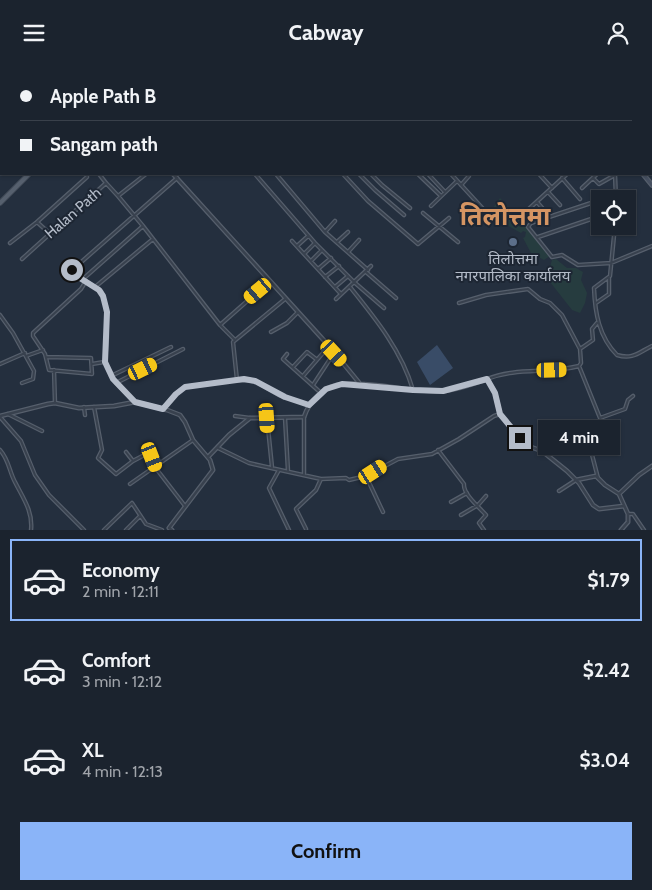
<!DOCTYPE html>
<meta charset="utf-8">
<style>
:root{--surface:#1b232e;--page:#242b36;--text:#f1f3f6;--muted:#a0a4aa;--line:#39404a;--accent:#8ab4f8}
body{margin:0;font-family:Cabin,"Noto Sans Devanagari",sans-serif;background:var(--page);color:var(--text);height:100vh;display:flex;flex-direction:column;font-size:19px;white-space:nowrap}
*{box-sizing:border-box;margin:0}
p{font-size:16px;color:var(--muted)}
.icon{flex:none;width:28px;height:28px;fill:none;stroke:currentColor;stroke-width:2;stroke-linecap:round;stroke-linejoin:round}
.map{position:relative;height:465px;overflow:hidden}
.panel{display:flex;flex-direction:column;background:var(--surface);flex:1}
.panel>*{flex:none}
.guide{position:absolute;left:0px;top:0px;width:652px;height:110px;box-shadow:0 1px 4px #0004,0 0 0 1px var(--line);display:grid;align-content:center;height:110px;padding:0 20px;background:var(--surface)}
.fabs{position:absolute;left:591px;top:125px;display:grid;gap:10px}
.fabs a{display:grid;place-items:center;width:45px;height:45px;border-radius:0px;background:var(--surface);box-shadow:0 1px 4px #0004,0 0 0 1px var(--line);font-size:25px}
.end{position:absolute;width:22px;height:22px;margin:-11px;border:6px solid #b4bcc9;background:#111;box-shadow:0 0 0 2px #111}
.from{border-radius:50%}
.bubble{position:absolute;height:35px;border-radius:0px;background:var(--surface);box-shadow:0 1px 4px #0004,0 0 0 1px var(--line);font-size:16px;font-weight:700;line-height:35px;text-align:center}
.car{position:absolute;width:15px;height:30px;margin:-15px -8px;border-radius:6px;box-shadow:0 0 4px 1px #0007;background:linear-gradient(#f5c518 24%,#345 0 40%,#f5c518 0 76%,#345 0 86%,#f5c518 0)}
.guide b{display:flex;align-items:center;gap:18px;height:48px;font-size:19px}
.guide b+b{border-top:1px solid var(--line)}
.guide i{width:12px;height:12px;background:var(--text)}
ul{padding:9px 0 0;list-style:none}
li{display:flex;align-items:center;gap:15px;height:82px;margin:0 10px 8px;padding:0 10px;border:2px solid transparent;border-radius:0px}
li div{flex:1}
li b{display:block;font-size:19px}
li em{font-style:normal;font-weight:700}
li.selected{border-color:var(--accent)}
li>.icon{width:45px;height:45px;stroke-width:1.5}
.action{display:flex;gap:10px;margin-top:auto;padding:10px 20px}
.action a{flex:1;height:58px;border-radius:0px;background:var(--accent);color:#111;font-size:20px;font-weight:700;line-height:58px;text-align:center}
header{display:flex;justify-content:space-between;align-items:center;height:65px;padding:0 20px;background:var(--surface);font-size:22px;font-weight:700}
.map>svg:first-child{display:block}
</style>
<header><svg class="icon" aria-label="menu" viewBox="0 0 24 24"><path d="M4 6h16M4 12h16M4 18h16"/></svg>Cabway<svg class="icon" aria-label="person" viewBox="0 0 24 24"><circle cx="12" cy="8" r="4"/><path d="M4 21q1-7 8-7t8 7"/></svg></header>
<div class="map">
<svg width="652" height="465" viewBox="0 0 652 465">
<rect width="100%" height="100%" fill="#242f3e"/>
<path fill="#263c3f" d="M500,133L526,160L550,191L544,195L531,188L523,173L525,172L526,167L523,166L521,168L498,155L490,147Z
M556,194L567,203H576L583,207L581,215L587,228L585,238L580,248L572,245L550,217C548,211 550,201 552,195Z"/>
<path fill="#394c67" d="M437,280L453,303L430,320L417,297Z"/>
<g fill="none" stroke-linecap="round" stroke-linejoin="round">
<g stroke="#565f6c" stroke-width="4.5">
<path id="minor" d="M217,0L218,1
M305,0L306,1
M357,0V1
M486,0L487,1
M62,1L64,0
M286,1L288,0
M312,1L314,0
M347,1L350,0
M415,1L417,0
M470,1L473,0
M586,1L588,0
M651,42L652,41
M0,62L1,61
M651,66L652,68
M0,84L1,83
M99,109L106,118
M255,109L315,178L354,217L384,243
M276,109L325,167L368,205
M343,109L368,136L418,179L449,153
M359,109L375,125L404,150
M371,109L382,120L410,143
M418,109L441,131
M428,109L445,127
M451,109L486,147
M539,109L552,123
M615,109L616,134
M562,113L580,134
M593,113L599,119L615,110
M461,120L469,111L468,109
M582,123L597,109
M548,127L560,140
M604,134L616,130
M600,135L531,158L528,162L552,192L562,190L578,200L611,198L652,181
M537,137L544,145
M431,141L457,116
M423,148L458,177
M520,152L567,109
M37,157L87,112
M143,161L220,260L235,275
M615,161L610,211L594,223C595,248 599,272 617,290C633,295 639,287 652,281
M325,167L335,156
M538,172L600,151
M292,176L341,229
M337,177L348,167
M10,178L37,157L49,168
M297,181L308,171
M348,187L359,175
M304,189L315,178
M22,194L106,118L118,131L146,109
M311,196L322,185
M318,204L331,193
M366,207L396,233
M325,212L339,201
M83,214L143,161L118,131
M95,222L153,174
M335,222L348,211
M350,222C375,253 402,286 413,325
M285,234L233,277L237,315L255,316L279,330L309,340
M336,234L371,201
M459,238L486,230L528,224L540,234L550,238L562,250L580,284
M596,238L609,229V213
M0,250L13,268L34,306L33,314L22,318
M220,260L270,216
M271,267L287,258L298,247
M287,289L283,294L321,328
M26,291L43,285
M46,292L91,293L92,309L49,305L45,289L33,271V268L81,224L86,216
M0,299L25,288
M92,299L104,297
M579,301L600,353L625,344L628,335L633,331
M293,302L307,287L316,294
M54,305L55,338
M111,311L171,282
M303,311L329,281
M487,314C517,302 548,309 579,301L581,298L580,284L593,275L592,264L597,258
M116,318L183,284
M313,320L334,288
M135,337L116,318L105,297L107,272L106,241L101,226L71,206L177,113
M84,342L85,350
M94,342L102,385L98,393L116,409L133,396
M164,343L175,329L185,322L237,315
M8,349L42,366
M235,351L250,353
M0,352L21,376L35,410L49,430L84,465
M304,352V409
M267,353L272,402
M285,353L288,406
M590,382L598,413
M218,383L249,398L262,401L321,414L346,413L349,415L366,411L398,394L432,389L459,374L494,351L500,349
M0,385C9,395 9,406 15,417C23,433 33,446 31,465
M438,385L464,419C463,429 479,442 486,450L479,458L484,465
M126,387L133,396L150,387L158,406L185,441
M279,405L269,423L289,465
M366,411L383,447
M130,419L193,375
M559,426L576,415
M451,437L467,428
M628,449H633L644,465
M461,450L478,440L486,431
M306,464L296,444L316,425L321,414
M104,465L132,438L146,459L162,465
M126,465L140,451"/>
</g>
<g stroke="#565f6c" stroke-width="5">
<path id="tertiary" d="M71,0L72,1
M173,109L329,281L361,320
M0,351L48,339L55,338L79,343L114,341L135,337L167,345L180,350L185,357L193,375L210,395L213,405L169,463L172,465
M208,392L229,370L250,353L304,352C309,336 325,320 343,319C376,316 409,328 442,326C457,325 473,319 487,314L495,328L500,349L520,373L528,381L542,386L567,406L579,418L593,440L599,444L624,441
M576,415L596,411L605,420L619,429L628,449V457L621,465
M619,429L639,410L652,401"/>
</g>
<g stroke="#565f6c" stroke-width="5.5">
<path id="secondary" d="M555,0L556,1
M643,109L652,120"/>
</g>
<g stroke="#414a57" stroke-width="6">
<path id="primary" d="M142,1L143,0
M0,138L29,109"/>
</g>
<use href="#minor" stroke="#38414e" stroke-width="2"/>
<use href="#tertiary" stroke="#38414e" stroke-width="2.5"/>
<use href="#secondary" stroke="#465061" stroke-width="3"/>
<use href="#primary" stroke="#56606e" stroke-width="4"/>
</g>
<g fill="none" stroke-linecap="round" stroke-linejoin="round">
<path stroke="#b4bcc9" stroke-width="6" d="M72,205V208L99,225L103,231L107,247L105,297L113,314L135,337L163,344L176,329L185,322L244,314L255,316L285,332L309,340L326,324L342,319L413,325L443,326L487,314L495,328L500,349L520,373"/>
</g>
<circle fill="#5c6f8a" stroke="#1d2633" stroke-width="2" cx="513" cy="177" r="5"/>
<g text-anchor="middle" stroke-width="4" stroke-linejoin="round" paint-order="stroke">
<g font-size="15" fill="#b4bcc9" stroke="#1d2633">
<text transform="translate(73 148) rotate(-41)" y="5">Halan Path</text>
</g>
<g font-size="15" fill="#b4bcc9" stroke="#1d2633">
<text x="513" y="199">तिलोत्तमा<tspan x="513" dy="17">नगरपालिका कार्यालय</tspan></text>
</g>
<g font-size="25" font-weight="bold" fill="#d59563" stroke="#1d2633">
<text x="505" y="160">तिलोत्तमा</text>
</g>
</g>
</svg>
<div class="fabs">
<a><svg class="icon" aria-label="locate" viewBox="0 0 24 24"><circle cx="12" cy="12" r="6"/><path d="M12 2v4M12 18v4M2 12h4M18 12h4"/></svg></a>
</div>
<i class="end from" style="left:72px;top:205px"></i>
<i class="end" style="left:520px;top:373px"></i>
<div class="bubble" style="left:538px;top:355px;width:82px">4 min</div>
<i class="car" style="left:258px;top:226px;rotate:230deg"></i>
<i class="car" style="left:334px;top:288px;rotate:137deg"></i>
<i class="car" style="left:143px;top:304px;rotate:64deg"></i>
<i class="car" style="left:552px;top:305px;rotate:89deg"></i>
<i class="car" style="left:267px;top:353px;rotate:176deg"></i>
<i class="car" style="left:152px;top:392px;rotate:159deg"></i>
<i class="car" style="left:373px;top:407px;rotate:57deg"></i>
<div class="guide">
<b><i class="from"></i>Apple Path B</b>
<b><i></i>Sangam path</b>
</div>
</div>
<section class="panel">
<ul>
<li class="selected"><svg class="icon" aria-label="car" viewBox="0 0 24 24"><path d="M5 17H2v-5l4-1 3-4h7l3 4 3 1v5h-3M9 17h6M6 11h13"/><circle cx="7" cy="17" r="2"/><circle cx="17" cy="17" r="2"/></svg><div><b>Economy</b><p>2 min · 12:11</p></div><em>$1.79</em></li>
<li><svg class="icon" aria-label="car" viewBox="0 0 24 24"><path d="M5 17H2v-5l4-1 3-4h7l3 4 3 1v5h-3M9 17h6M6 11h13"/><circle cx="7" cy="17" r="2"/><circle cx="17" cy="17" r="2"/></svg><div><b>Comfort</b><p>3 min · 12:12</p></div><em>$2.42</em></li>
<li><svg class="icon" aria-label="car" viewBox="0 0 24 24"><path d="M5 17H2v-5l4-1 3-4h7l3 4 3 1v5h-3M9 17h6M6 11h13"/><circle cx="7" cy="17" r="2"/><circle cx="17" cy="17" r="2"/></svg><div><b>XL</b><p>4 min · 12:13</p></div><em>$3.04</em></li>
</ul>
<div class="action"><a>Confirm</a></div>
</section>
